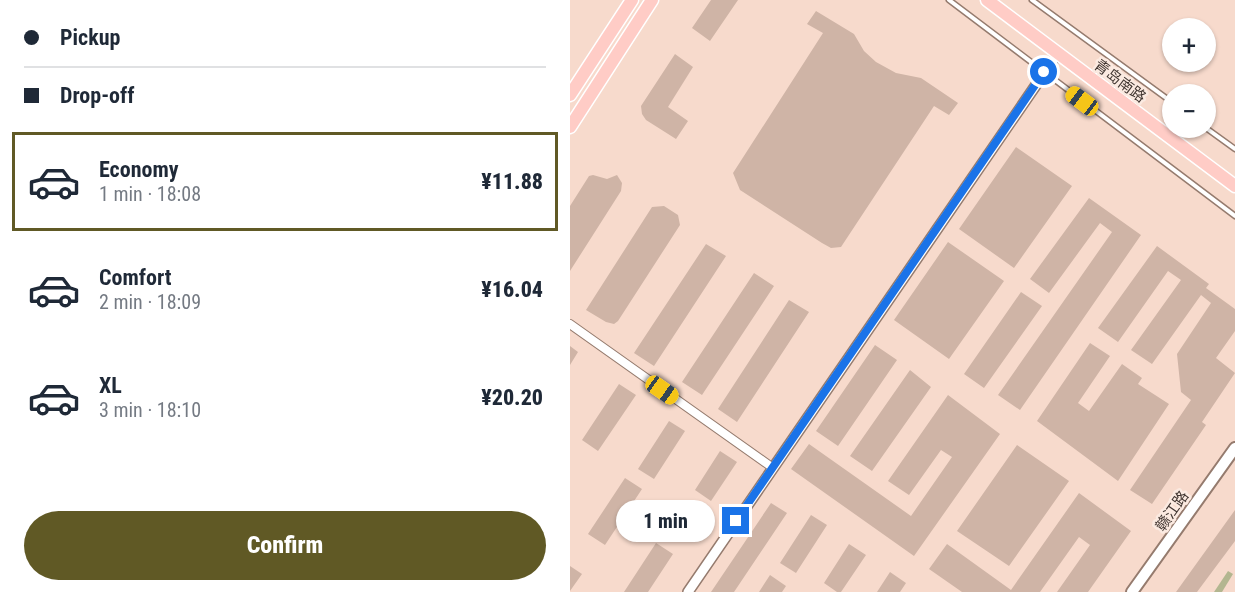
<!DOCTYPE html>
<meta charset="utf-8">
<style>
:root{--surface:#fff;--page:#f6f6f7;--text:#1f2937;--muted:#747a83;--line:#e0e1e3;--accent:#605925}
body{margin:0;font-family:"Roboto Condensed","Noto Sans SC",sans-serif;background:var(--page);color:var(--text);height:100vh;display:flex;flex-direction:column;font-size:22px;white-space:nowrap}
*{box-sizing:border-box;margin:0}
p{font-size:20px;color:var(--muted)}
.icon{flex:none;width:33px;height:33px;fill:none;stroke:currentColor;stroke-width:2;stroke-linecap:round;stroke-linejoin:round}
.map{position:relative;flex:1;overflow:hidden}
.side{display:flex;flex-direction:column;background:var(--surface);width:570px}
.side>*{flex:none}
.hud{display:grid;align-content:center;height:132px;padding:0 24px;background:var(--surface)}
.tools{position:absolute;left:592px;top:18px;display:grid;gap:12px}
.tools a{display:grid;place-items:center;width:54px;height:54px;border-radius:50%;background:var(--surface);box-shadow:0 2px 4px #0004;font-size:30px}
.end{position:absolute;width:27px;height:27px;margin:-14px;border:8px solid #1a73e8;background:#fff;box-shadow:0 0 0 3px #fff}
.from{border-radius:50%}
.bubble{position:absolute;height:42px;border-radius:21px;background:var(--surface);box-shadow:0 2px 4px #0004;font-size:20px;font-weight:800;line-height:42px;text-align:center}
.car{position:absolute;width:18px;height:36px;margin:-18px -9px;border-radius:8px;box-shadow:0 0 4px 2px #0007;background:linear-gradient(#f5c518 24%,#345 0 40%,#f5c518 0 76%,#345 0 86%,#f5c518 0)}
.hud b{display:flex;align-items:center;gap:21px;height:57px;font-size:22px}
.hud b+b{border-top:2px solid var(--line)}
.hud i{width:15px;height:15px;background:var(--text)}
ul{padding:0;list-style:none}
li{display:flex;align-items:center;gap:18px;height:99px;margin:0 12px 9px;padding:0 12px;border:3px solid transparent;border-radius:0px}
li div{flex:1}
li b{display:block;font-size:22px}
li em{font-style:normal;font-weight:800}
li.active{border-color:var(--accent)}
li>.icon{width:54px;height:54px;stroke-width:1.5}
.action{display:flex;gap:12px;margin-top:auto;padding:12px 24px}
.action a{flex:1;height:69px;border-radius:36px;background:var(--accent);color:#fff;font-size:24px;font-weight:800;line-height:69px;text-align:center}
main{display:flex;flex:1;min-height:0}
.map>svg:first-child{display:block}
</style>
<main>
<section class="side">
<div class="hud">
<b><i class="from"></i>Pickup</b>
<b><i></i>Drop-off</b>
</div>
<ul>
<li class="active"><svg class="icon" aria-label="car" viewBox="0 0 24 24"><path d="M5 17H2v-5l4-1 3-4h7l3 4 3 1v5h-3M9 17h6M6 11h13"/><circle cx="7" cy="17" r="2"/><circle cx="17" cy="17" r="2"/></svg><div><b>Economy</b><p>1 min · 18:08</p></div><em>¥11.88</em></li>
<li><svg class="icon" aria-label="car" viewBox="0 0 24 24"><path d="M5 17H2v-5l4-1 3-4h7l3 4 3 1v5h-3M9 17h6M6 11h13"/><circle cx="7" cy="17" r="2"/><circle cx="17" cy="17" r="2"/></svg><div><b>Comfort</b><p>2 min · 18:09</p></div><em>¥16.04</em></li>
<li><svg class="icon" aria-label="car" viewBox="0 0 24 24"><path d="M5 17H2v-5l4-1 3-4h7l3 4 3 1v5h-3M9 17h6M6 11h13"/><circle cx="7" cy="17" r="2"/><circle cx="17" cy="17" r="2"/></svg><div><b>XL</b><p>3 min · 18:10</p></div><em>¥20.20</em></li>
</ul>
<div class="action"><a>Confirm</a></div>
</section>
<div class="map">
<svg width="665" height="592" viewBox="0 0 665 592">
<rect width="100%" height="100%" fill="#f7dacc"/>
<path fill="#b3b690" d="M658,571L663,574L652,592H644Z"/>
<path fill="#cfb4a6" d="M141,0H168L140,41L122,28Z
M246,11L284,34L294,51L306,62L326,73L351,78L388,103L379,115L364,106L271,247L261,248L252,243L170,190L163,173L253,33L237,24Z
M105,54L123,67L98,107L118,121L106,139L76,120L72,114L71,106Z
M446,147L502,186L444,268L389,229Z
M23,175L37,179L47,175L52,183L51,191L0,271V206L19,176Z
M519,198L571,235L450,410L428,395L542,232L530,223L479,293L460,279Z
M94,206L108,215L110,225L48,321L44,324L36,322L16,310L82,207Z
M378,242L434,281L379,359L324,320Z
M136,244L156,256L84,366L64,353Z
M587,246L639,284L636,288L665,309V331L646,358L665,373L632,422L636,425L582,504L560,490L621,400L611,392L607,354L641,303L631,295L582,364L561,350L611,280L598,271L548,342L528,328Z
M184,273L204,286L132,395L112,382Z
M451,292L472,306L414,388L394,374Z
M219,300L239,312L167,422L148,409Z
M520,343L540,356L508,403L519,411L552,364L572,378L568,384L599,404L548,481L467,421Z
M305,345L327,360L268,446L246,431Z
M0,346L8,352L0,365Z
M340,370L361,387L302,471L280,456Z
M49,384L66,395L28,451L12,440Z
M378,395L430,434L344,556L221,469L239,444L341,516L382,457L371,450L339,495L318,481Z
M99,421L115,431L84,479L68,469Z
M447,445L499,481L439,566L387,531Z
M150,451L167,462L141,501L125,490Z
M55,478L72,489L35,545L18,534Z
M509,493L561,531L518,592H487L520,545L509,537L470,592H392L359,569L377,544L441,590Z
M201,503L217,513L164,592H141Z
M665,510V541L627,592H606Z
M241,515L257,525L226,573L210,563Z
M86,543L103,554L78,592H54Z
M279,544L296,555L271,592H267L254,583Z
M0,566L12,574L0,591Z
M320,572L336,583L330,592H307Z
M200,575L216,586L212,592H189Z"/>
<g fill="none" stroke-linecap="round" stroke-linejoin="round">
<g stroke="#957b6e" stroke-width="7">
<path id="service" d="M379,0L665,216
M462,0L603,103
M636,128L665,149"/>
</g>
<g stroke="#957b6e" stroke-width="10">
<path id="minor" d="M0,324L203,468"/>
</g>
<g stroke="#957b6e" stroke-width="12">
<path id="tertiary" d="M118,592L488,53"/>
</g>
<g stroke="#957b6e" stroke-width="14">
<path id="secondary" d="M562,592L665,448"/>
</g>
<g stroke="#fff" stroke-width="15">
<path id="primary" d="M417,0L665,186
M0,95L62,0
M0,127L82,0"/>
</g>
<use href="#service" stroke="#fff" stroke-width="4"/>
<use href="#minor" stroke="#fff" stroke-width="8"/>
<use href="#tertiary" stroke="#fff" stroke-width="9"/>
<use href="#secondary" stroke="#fff" stroke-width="10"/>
<use href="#primary" stroke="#ffccc6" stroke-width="12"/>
</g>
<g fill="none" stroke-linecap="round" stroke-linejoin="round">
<path stroke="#1a73e8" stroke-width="8" d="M166,521L474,72"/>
</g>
<g text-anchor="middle" stroke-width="5" stroke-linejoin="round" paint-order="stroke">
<g font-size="15" fill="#413631" stroke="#fbeae1">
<text transform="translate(550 81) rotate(37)" y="5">青岛南路</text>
<text transform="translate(602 511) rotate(-55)" y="5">赣江路</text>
</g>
</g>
</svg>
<div class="tools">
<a>+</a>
<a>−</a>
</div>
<i class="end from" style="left:474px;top:72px"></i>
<i class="end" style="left:166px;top:521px"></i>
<div class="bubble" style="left:46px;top:500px;width:99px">1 min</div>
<i class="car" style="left:512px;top:101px;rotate:307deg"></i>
<i class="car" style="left:92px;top:390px;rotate:125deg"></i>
</div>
</main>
